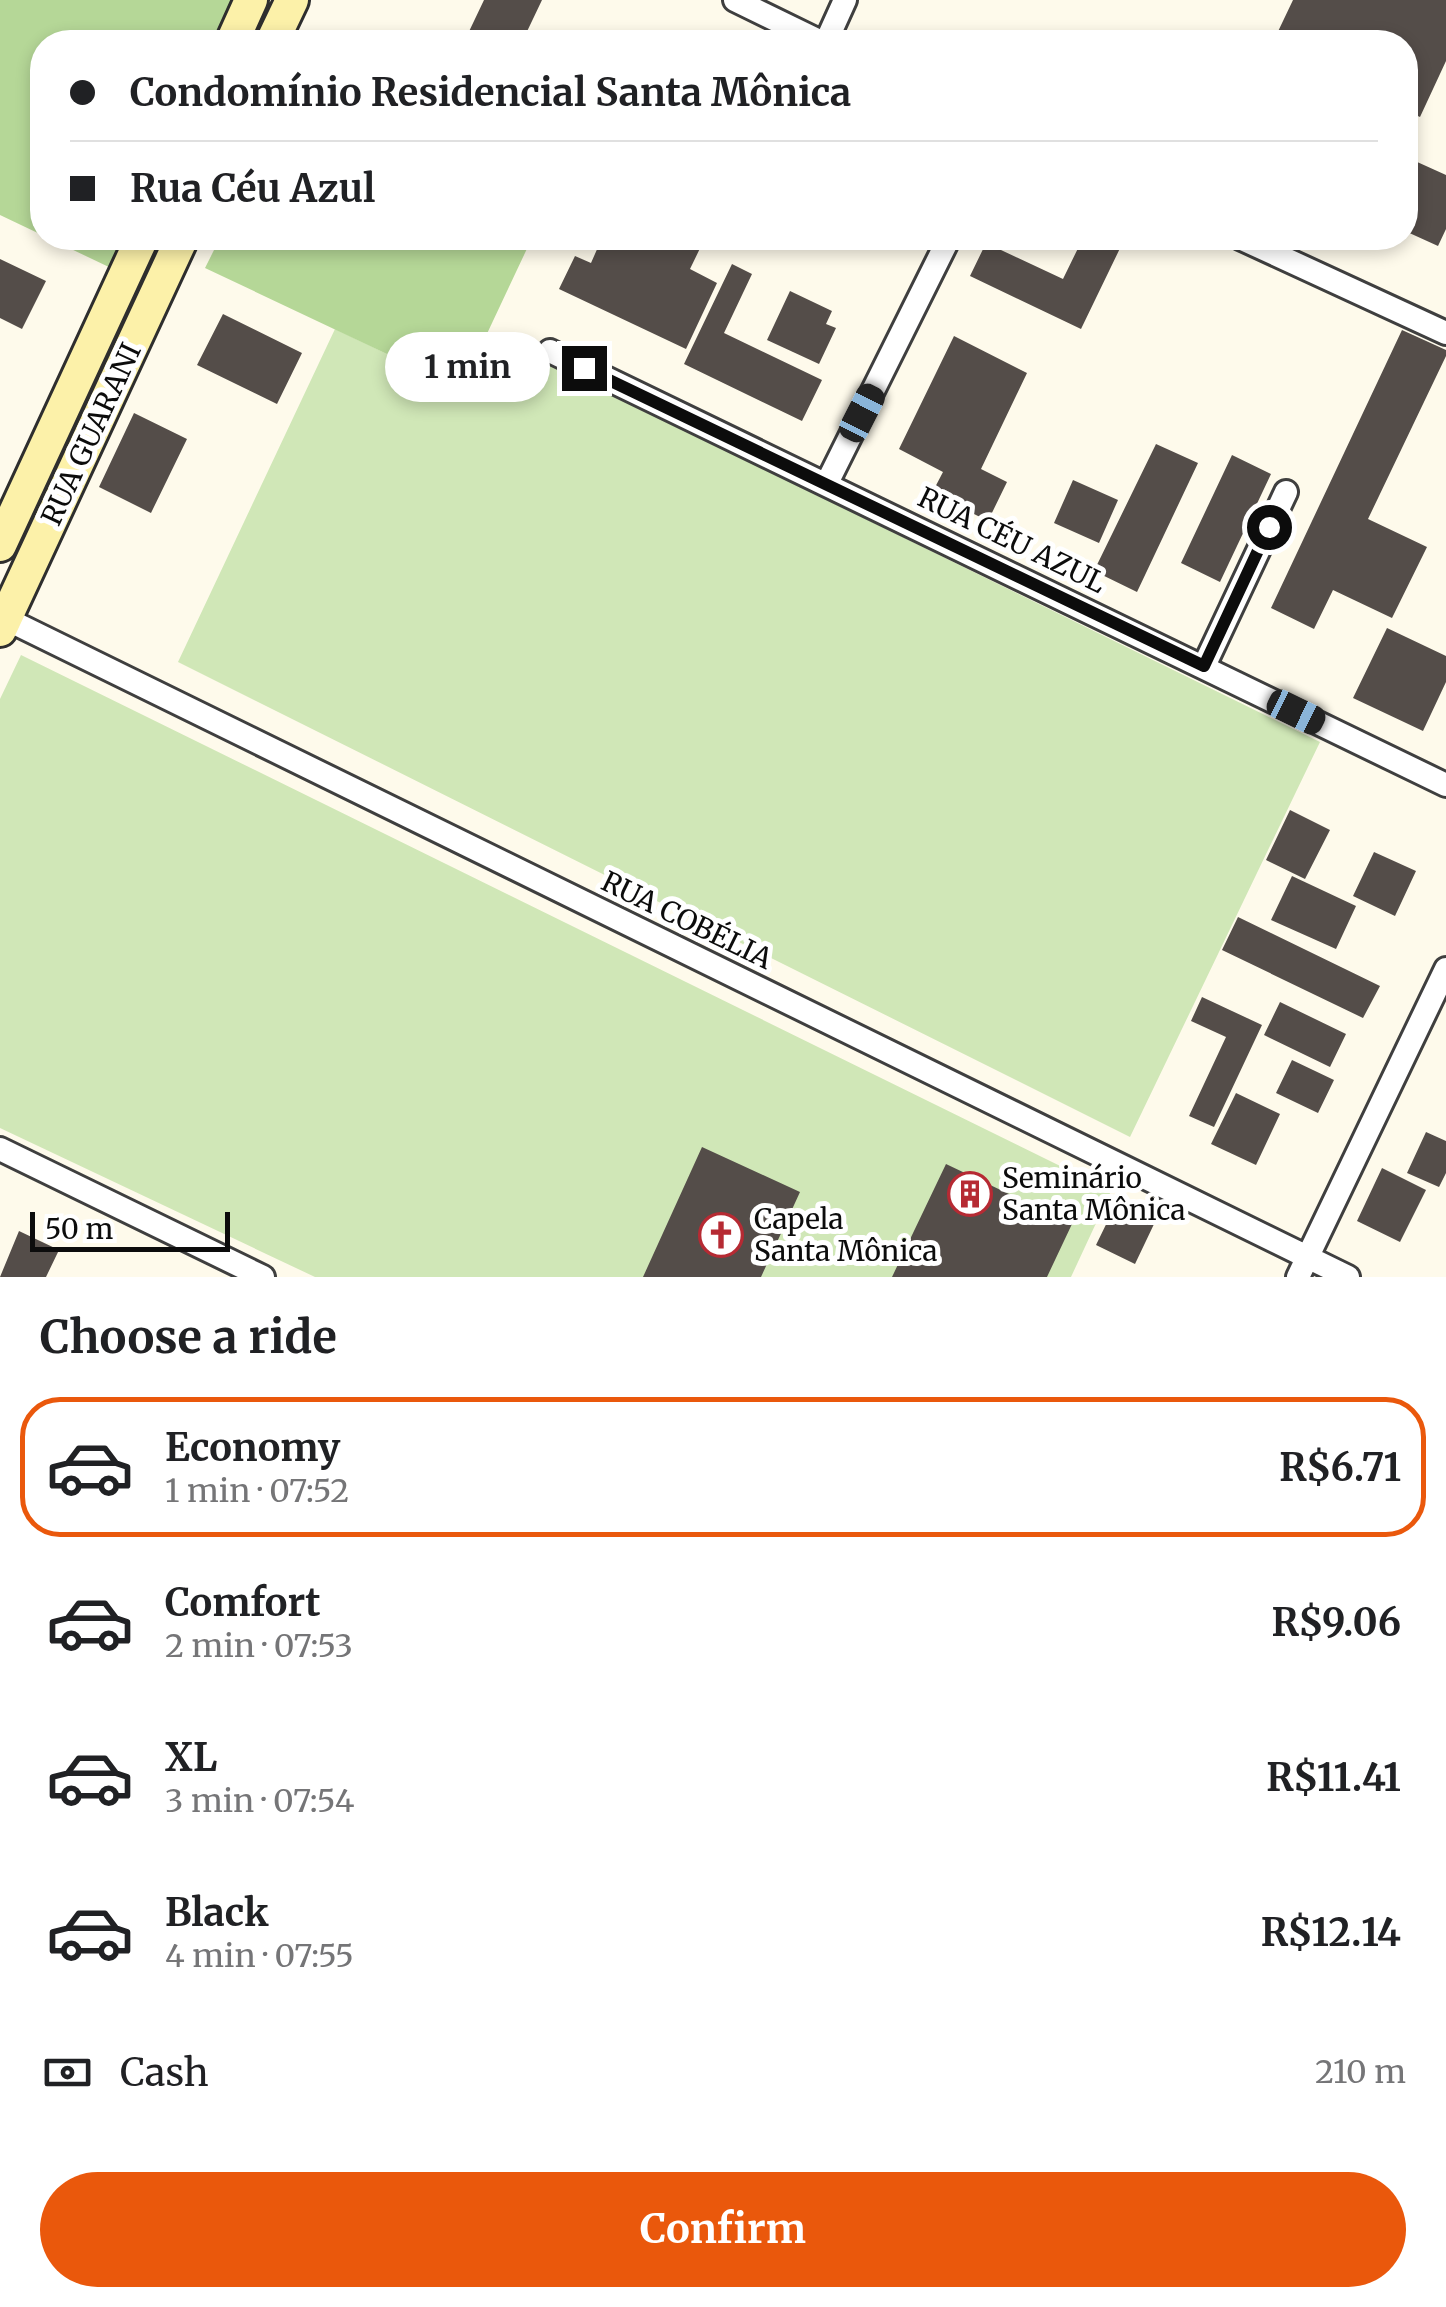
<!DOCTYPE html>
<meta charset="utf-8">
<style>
:root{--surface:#fff;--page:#f2f2f2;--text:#202124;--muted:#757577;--line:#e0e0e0;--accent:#ea580c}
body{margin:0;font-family:Merriweather,serif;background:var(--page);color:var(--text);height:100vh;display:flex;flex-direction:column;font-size:38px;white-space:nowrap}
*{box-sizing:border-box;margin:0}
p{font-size:32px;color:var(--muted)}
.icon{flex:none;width:55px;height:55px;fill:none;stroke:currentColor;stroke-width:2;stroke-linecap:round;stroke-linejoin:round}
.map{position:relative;height:1277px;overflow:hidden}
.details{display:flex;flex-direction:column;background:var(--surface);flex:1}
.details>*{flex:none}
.top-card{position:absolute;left:30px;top:30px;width:1388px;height:220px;border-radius:40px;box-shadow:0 5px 15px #0003;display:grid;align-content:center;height:220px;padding:0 40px;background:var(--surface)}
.scale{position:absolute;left:30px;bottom:25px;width:200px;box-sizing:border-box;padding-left:10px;border:5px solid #0c0c0c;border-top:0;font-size:28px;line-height:35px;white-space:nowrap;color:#0c0c0c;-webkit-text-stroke:8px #fff;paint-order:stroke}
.end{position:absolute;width:45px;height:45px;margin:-22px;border:12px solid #0c0c0c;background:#fff;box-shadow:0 0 0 5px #fff}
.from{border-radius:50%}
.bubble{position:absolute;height:70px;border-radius:35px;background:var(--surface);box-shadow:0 5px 15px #0003;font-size:32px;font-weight:700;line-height:70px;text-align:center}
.car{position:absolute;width:30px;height:60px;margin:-30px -15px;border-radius:12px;box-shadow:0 0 8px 2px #0007;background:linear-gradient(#222 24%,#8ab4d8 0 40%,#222 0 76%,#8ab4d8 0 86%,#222 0)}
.top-card b{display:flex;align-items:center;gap:35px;height:95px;font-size:38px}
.top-card b+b{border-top:2px solid var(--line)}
.top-card i{width:25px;height:25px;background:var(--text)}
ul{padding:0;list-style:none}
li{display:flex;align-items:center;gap:30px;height:140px;margin:0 20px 15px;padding:0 20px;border:5px solid transparent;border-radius:40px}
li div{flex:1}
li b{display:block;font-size:38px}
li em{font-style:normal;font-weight:700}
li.active{border-color:var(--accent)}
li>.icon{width:90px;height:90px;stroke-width:1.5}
h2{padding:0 40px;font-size:45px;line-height:120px}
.pay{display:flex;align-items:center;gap:25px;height:110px;padding:0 40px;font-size:38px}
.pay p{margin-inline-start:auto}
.cta{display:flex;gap:20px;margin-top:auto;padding:20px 40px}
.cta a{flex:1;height:115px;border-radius:60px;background:var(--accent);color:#fff;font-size:40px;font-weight:700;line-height:115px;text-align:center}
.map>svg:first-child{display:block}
</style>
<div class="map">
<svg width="1446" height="1277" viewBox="0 0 1446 1277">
<rect width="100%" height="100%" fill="#fefaeb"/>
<path fill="#d0e7b7" d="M335,329L460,389L487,333L1320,742L1130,1137L178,662Z
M21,655L1111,1191L1071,1277H315L0,1128V699Z"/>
<path fill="#b5d797" d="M0,0H238L218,42H42V235L0,215Z
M48,238H125L111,268Z
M220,238H532L461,389L205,268Z"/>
<path fill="#544d49" d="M484,0H542L522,42H464Z
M1293,0H1446V61L1420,117L1405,110V42H1273Z
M1415,161L1446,175V229L1438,246L1405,231V182Z
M602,238H650L675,249L681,238H705L690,269L717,283L686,349L559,289L575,256L591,263Z
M1083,238L1124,240L1081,329L970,276L986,243L1063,279Z
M0,259L46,281L22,329L0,318Z
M732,264L752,274L724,333L822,380L802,421L684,364Z
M790,291L832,311L826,324L836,328L819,364L767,340Z
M223,314L302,353L277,404L197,365Z
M1402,330L1446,350V356L1368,519L1427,547L1392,618L1333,590L1314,629L1271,608Z
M954,336L1027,373L981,469L1007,482L988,521L932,493L943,472L899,449Z
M134,413L187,439L151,513L99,487Z
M1156,444L1198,463L1137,592L1094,571Z
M1232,455L1271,474L1220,582L1181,563Z
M1073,480L1118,500L1099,543L1054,523Z
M1387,628L1446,656V682L1423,731L1353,698Z
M1290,810L1330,830L1305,879L1266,860Z
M1374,852L1416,871L1395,916L1353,896Z
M1292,876L1356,906L1336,949L1271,920Z
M1238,917L1380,986L1363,1018L1222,950Z
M1202,997L1262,1025L1214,1127L1189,1116L1226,1037L1191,1021Z
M1280,1002L1346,1034L1330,1067L1264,1035Z
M1292,1060L1334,1080L1318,1113L1276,1093Z
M1236,1093L1280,1114L1256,1165L1211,1144Z
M1426,1132L1446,1141V1173L1439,1187L1407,1173Z
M702,1147L800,1192L761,1277H643Z
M946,1164L1072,1224L1047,1277H892Z
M1382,1168L1426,1190L1400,1242L1357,1221Z
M1116,1204L1155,1222L1135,1264L1096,1245Z
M19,1231L59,1250L46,1277H0Z"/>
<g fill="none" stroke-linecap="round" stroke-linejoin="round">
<g stroke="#3f3f3f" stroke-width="28">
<path id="street" d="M735,0L821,42
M826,42L845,0
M1240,238L1446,333
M550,351L1446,785
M827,483L949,238
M0,616L1348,1277
M1204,666L1286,492
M0,1149L263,1277
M1298,1277L1446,969"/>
</g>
<g stroke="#2e2e2e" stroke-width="38">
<path id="secondary" d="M232,42L251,0
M272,42L292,0
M0,545L142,238
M0,630L182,238"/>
</g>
<use href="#street" stroke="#fff" stroke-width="22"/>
<use href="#secondary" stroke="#fcf1a9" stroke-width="32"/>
</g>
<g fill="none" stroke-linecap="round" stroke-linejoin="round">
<path stroke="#0c0c0c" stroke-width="12" d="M584,368L1204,666L1269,527"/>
</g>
<defs>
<g id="building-ring" transform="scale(2.25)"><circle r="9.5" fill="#fff" stroke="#b62a33" stroke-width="1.5"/><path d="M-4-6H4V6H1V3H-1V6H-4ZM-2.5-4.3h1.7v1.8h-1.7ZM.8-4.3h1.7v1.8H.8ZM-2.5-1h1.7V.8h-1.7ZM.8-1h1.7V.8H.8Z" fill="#b62a33"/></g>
<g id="church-ring" transform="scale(2.25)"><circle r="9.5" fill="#fff" stroke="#b62a33" stroke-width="1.5"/><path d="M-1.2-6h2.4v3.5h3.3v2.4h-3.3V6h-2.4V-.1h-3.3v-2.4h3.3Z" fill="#b62a33"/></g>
</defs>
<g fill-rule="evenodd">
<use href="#building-ring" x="970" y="1194"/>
<use href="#church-ring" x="721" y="1235"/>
</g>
<g text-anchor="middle" stroke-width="10" stroke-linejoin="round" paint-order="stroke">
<g font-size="28" fill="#0c0c0c" stroke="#fff">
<text transform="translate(91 434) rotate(-65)" y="10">RUA GUARANI</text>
<text transform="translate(1012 540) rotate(26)" y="10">RUA CÉU AZUL</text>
<text transform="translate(687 920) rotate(26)" y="10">RUA COBÉLIA</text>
</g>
<g font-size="28" fill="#0c0c0c" stroke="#fff" text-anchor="start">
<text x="1002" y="1188">Seminário<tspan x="1002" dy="32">Santa Mônica</tspan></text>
<text x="754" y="1229">Capela<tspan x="754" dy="32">Santa Mônica</tspan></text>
</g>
</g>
</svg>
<div class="scale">50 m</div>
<i class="end from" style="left:1269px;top:527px"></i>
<i class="end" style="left:584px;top:368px"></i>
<div class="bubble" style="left:385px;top:332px;width:165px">1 min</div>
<i class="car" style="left:862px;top:413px;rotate:27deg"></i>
<i class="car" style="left:1296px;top:712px;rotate:116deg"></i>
<div class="top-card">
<b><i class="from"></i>Condomínio Residencial Santa Mônica</b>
<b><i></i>Rua Céu Azul</b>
</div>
</div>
<section class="details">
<h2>Choose a ride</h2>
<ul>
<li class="active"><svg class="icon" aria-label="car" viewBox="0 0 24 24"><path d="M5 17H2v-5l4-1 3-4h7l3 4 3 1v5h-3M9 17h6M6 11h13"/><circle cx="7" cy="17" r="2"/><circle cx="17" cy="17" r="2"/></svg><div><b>Economy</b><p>1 min · 07:52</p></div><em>R$6.71</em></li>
<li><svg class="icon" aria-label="car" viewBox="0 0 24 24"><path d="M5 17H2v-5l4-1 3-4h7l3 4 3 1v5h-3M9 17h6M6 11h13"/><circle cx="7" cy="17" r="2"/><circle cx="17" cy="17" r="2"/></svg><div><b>Comfort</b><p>2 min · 07:53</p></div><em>R$9.06</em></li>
<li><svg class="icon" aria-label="car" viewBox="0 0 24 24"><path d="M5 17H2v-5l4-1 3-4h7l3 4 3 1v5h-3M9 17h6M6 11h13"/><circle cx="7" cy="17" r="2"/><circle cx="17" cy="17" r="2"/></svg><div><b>XL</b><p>3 min · 07:54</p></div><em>R$11.41</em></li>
<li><svg class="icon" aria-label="car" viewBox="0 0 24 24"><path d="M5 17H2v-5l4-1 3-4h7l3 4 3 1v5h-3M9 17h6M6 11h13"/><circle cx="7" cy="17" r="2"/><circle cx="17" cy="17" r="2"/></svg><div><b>Black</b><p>4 min · 07:55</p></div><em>R$12.14</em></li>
</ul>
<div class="pay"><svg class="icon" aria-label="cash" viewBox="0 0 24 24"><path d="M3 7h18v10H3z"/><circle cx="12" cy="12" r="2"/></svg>Cash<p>210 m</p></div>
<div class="cta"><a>Confirm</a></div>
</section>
